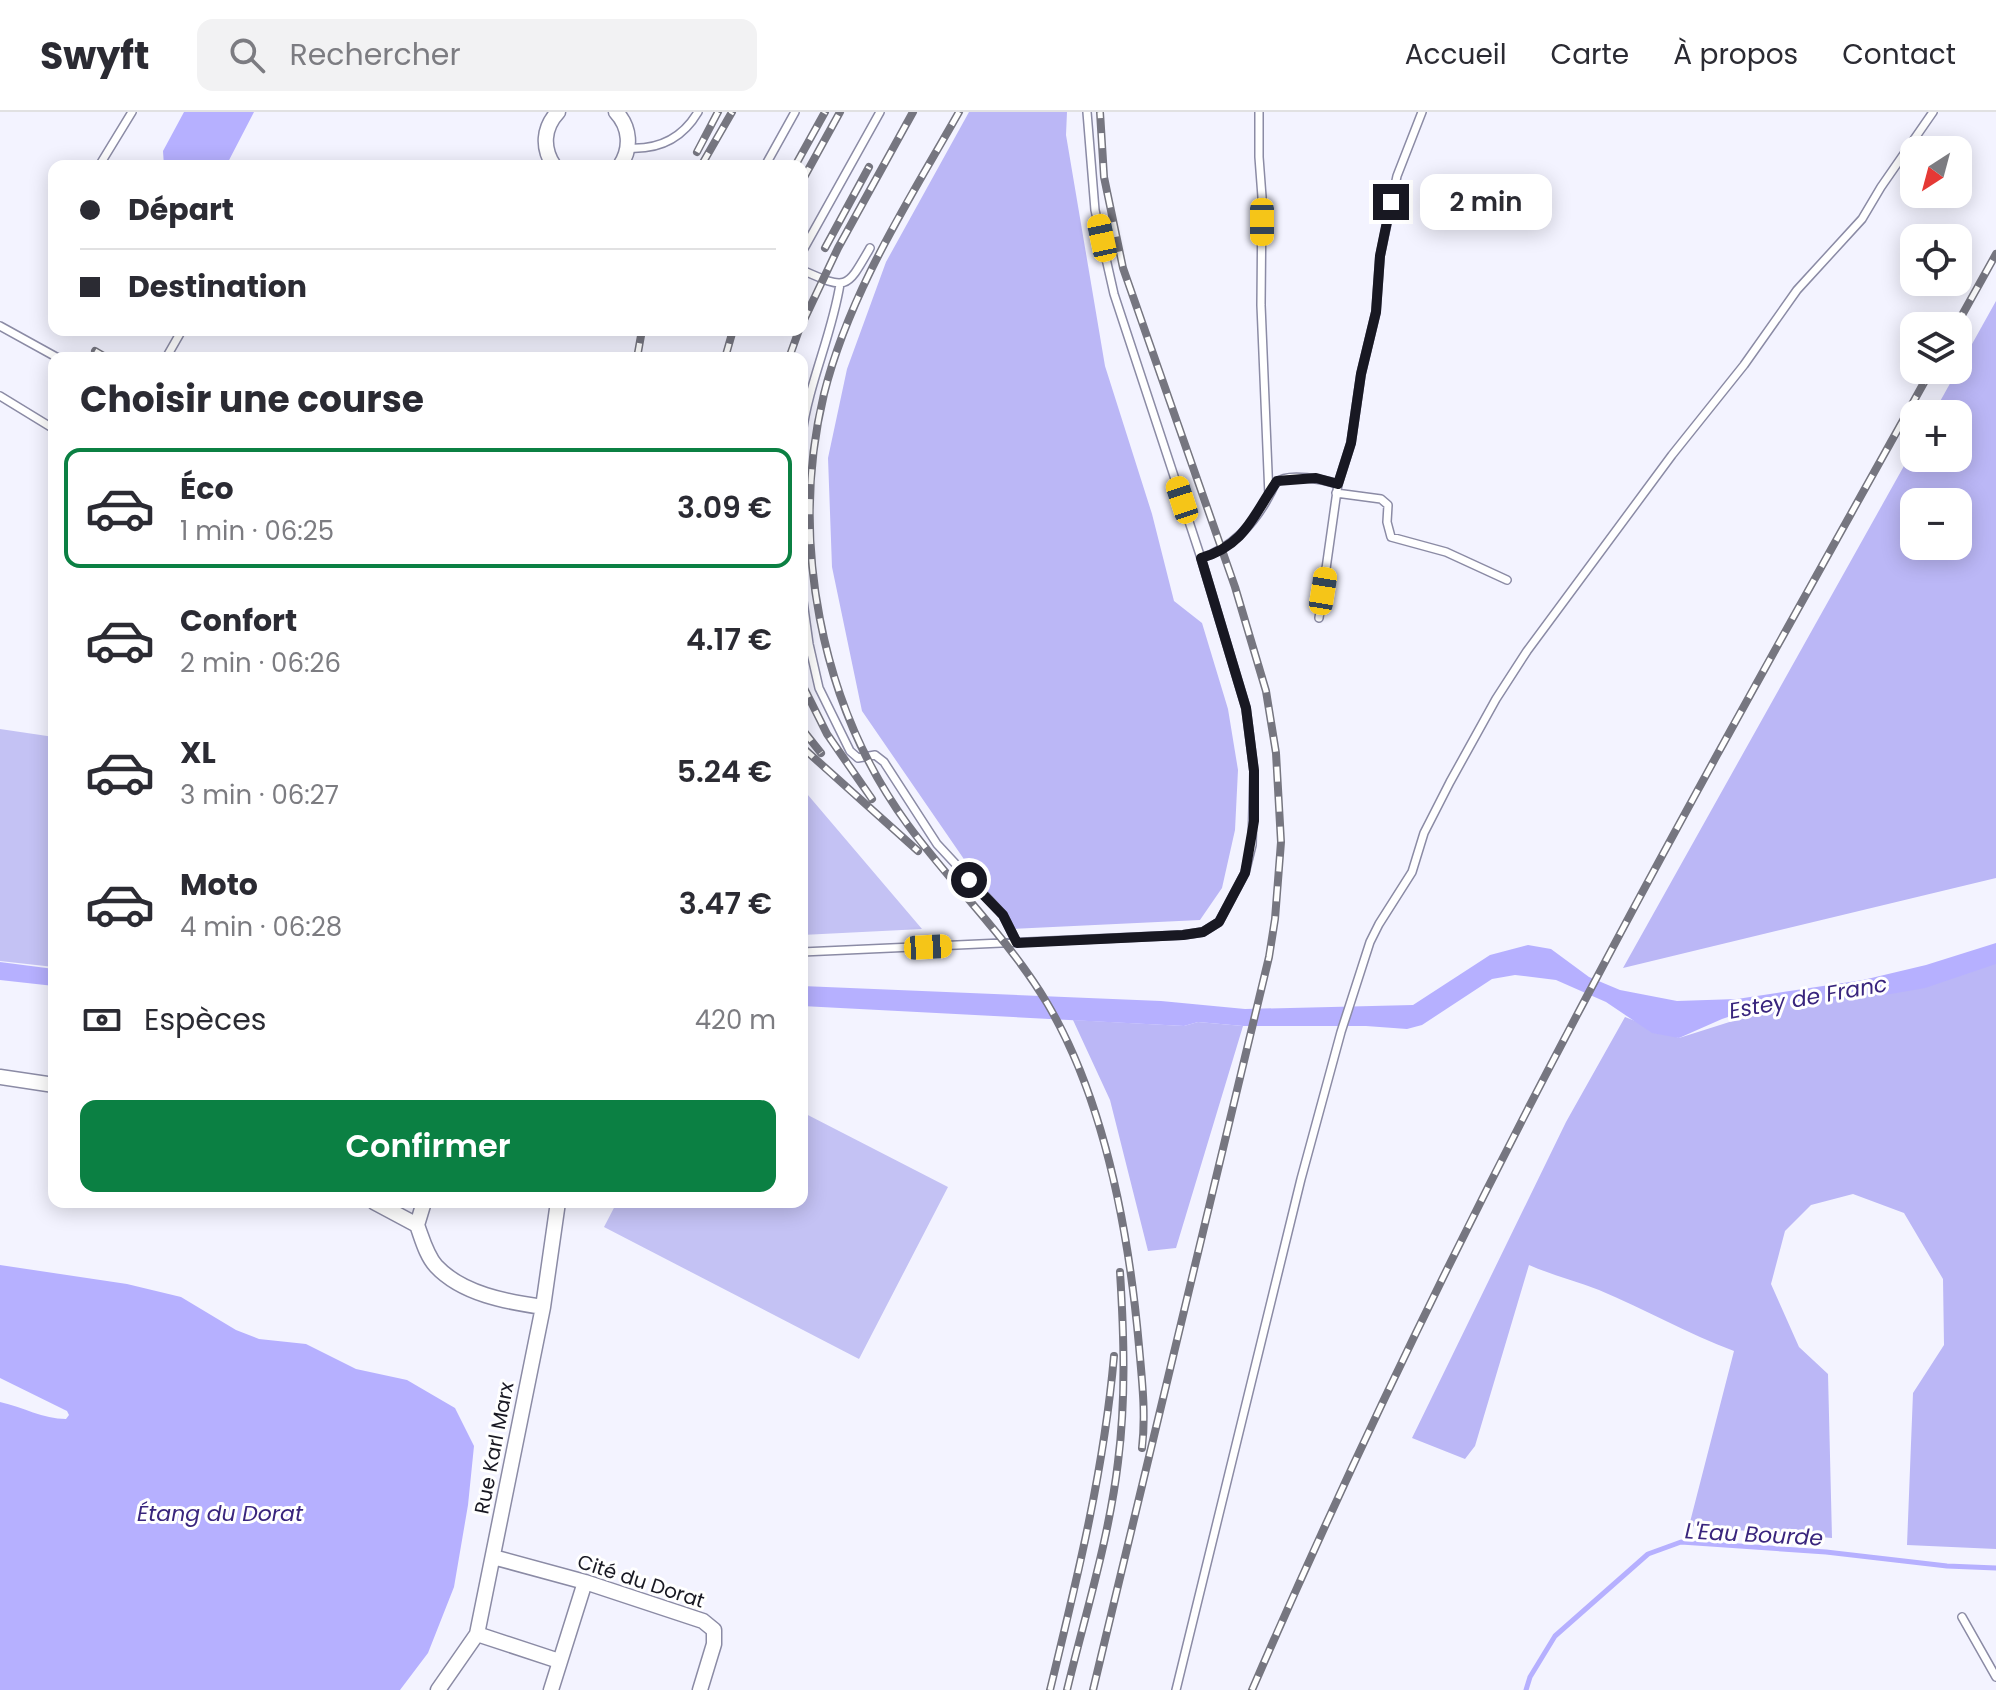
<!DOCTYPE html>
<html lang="fr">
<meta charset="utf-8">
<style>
:root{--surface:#fff;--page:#f2f2f3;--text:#2b2b33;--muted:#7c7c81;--line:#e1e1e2;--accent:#0b8043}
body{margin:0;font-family:Poppins,sans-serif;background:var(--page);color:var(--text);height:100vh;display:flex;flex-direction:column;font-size:30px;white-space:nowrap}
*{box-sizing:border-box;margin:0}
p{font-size:26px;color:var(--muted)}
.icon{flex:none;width:44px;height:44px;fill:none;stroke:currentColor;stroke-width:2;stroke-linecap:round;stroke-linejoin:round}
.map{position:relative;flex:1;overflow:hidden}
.details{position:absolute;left:48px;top:240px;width:760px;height:856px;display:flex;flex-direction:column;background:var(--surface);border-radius:16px;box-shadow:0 4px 20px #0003}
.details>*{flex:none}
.top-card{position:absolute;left:48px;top:48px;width:760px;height:176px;border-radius:16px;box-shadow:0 4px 20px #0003;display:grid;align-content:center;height:176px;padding:0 32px;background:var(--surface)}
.needle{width:52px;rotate:216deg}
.buttons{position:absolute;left:1900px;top:24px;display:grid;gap:16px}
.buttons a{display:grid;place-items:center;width:72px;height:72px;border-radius:16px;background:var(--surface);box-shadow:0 4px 20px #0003;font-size:40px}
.end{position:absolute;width:36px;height:36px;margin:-18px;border:10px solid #181822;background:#fff;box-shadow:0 0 0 4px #fff}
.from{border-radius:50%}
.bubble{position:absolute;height:56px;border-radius:16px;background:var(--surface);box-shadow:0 4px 20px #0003;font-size:26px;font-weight:600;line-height:56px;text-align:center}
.car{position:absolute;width:24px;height:48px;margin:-24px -12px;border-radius:10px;box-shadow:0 0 6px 2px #0007;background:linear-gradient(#f5c518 24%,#345 0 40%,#f5c518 0 76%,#345 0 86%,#f5c518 0)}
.top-card b{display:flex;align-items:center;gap:28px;height:76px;font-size:30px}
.top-card b+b{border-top:2px solid var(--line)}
.top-card i{width:20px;height:20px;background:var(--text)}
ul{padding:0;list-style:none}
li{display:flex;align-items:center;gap:24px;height:120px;margin:0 16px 12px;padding:0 16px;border:4px solid transparent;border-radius:16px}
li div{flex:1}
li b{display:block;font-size:30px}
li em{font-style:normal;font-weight:600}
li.active{border-color:var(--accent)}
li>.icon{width:72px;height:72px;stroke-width:1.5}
h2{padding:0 32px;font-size:36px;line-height:96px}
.pay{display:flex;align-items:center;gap:20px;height:88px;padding:0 32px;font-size:30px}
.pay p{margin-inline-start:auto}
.cta{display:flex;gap:16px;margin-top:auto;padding:16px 32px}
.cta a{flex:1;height:92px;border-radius:16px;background:var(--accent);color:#fff;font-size:32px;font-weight:600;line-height:92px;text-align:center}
header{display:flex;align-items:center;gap:48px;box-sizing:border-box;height:112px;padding:0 40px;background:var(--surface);border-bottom:2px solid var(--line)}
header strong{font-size:38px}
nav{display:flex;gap:44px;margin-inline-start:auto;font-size:28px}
.search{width:560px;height:72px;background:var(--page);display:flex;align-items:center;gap:20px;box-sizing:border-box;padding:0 28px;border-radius:16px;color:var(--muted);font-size:30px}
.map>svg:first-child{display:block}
</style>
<header>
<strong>Swyft</strong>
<div class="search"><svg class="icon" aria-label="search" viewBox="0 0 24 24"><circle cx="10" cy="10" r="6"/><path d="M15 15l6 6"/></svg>Rechercher</div>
<nav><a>Accueil</a><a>Carte</a><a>À propos</a><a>Contact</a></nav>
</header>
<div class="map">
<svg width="1996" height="1578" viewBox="0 0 1996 1578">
<rect width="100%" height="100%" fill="#f3f3ff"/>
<path fill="#c4c2f4" d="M0,617L54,625V855L0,849Z
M802,676L922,817L802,823Z
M802,1000L948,1075L859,1247L604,1115L617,1090H802Z"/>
<path fill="#bbb7f6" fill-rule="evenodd" d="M969,0H1067L1066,23L1105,254L1152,402L1174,489L1202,511L1228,597L1238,658L1235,718L1222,776L1200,808L1012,817L862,599L832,455L828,346L847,257L886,150Z
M1996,189V766L1623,856L1914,336V346H1958V302H1933ZM1914,390H1958V434H1914Z
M1996,844V1437L1907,1433L1913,1281L1944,1233L1943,1167L1904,1101L1853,1082L1811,1093L1785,1119L1771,1172L1799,1235L1828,1262L1832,1426L1689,1414L1734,1239C1688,1222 1645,1197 1599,1178C1576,1169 1552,1163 1529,1153L1475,1334L1465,1347L1412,1326L1566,1010L1625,905L1679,926L1783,893Z
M1073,908L1184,914L1198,910L1243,914L1176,1136L1148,1139L1110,988Z"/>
<path fill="#b6b0ff" d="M184,0H254L226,54H164L163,39Z
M1996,831V852L1925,876L1885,883L1824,888L1749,898L1722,907L1679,926L1652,921L1606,890L1556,868L1515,863L1492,867L1422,913L1407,917L1366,914H1243L1198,910L1184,914L802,894V874L1161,889L1245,897L1413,893L1490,843L1528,833L1551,837L1589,865L1620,878L1677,889L1737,887L1863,868L1926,853Z
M0,850L54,857V874L0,868Z
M0,1153L127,1172L181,1185L236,1218L259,1227L306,1232L356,1257L407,1268L455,1296L474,1334L468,1393L454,1475L428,1541L400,1578H0V1290C23,1295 43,1307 66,1307L69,1303L67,1299L0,1266Z"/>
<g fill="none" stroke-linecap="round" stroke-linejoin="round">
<path stroke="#b6b0ff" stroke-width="5" d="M1526,1578L1530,1565L1555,1524L1648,1442L1681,1430L1826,1440L1947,1454L1996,1456"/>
<g stroke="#8b8ba5" stroke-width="10">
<path id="service" d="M628,36C659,38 682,27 698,0
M99,54L132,0
M765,54L795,0
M802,140L880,0
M802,158C847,178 846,178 870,136
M0,214L58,246
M166,246L182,218
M0,284L54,317
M802,322C809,270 832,223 840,172
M1338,372L1351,331L1361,262L1376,200L1380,144L1397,64L1422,0
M1336,381L1381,387L1388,393L1387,410L1391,425L1446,440L1507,468
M1270,382C1272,379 1274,372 1277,370C1288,360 1325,368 1338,372L1319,506
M1201,446C1231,437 1254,412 1269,384L1261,193L1262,85L1259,45V0
M802,482L809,532L819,576L850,639L858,646L875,643L884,650L937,732L1003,803L1017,831
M802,840L1183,823L1203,820L1219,810L1245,761L1252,733L1254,659L1246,596L1201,446L1114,182L1095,98L1087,0
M1962,1505L1996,1565
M1176,1578L1301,1067L1341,920L1370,830L1379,812L1412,760L1424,721L1450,670L1496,587L1527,539L1672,343L1744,253L1797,178L1862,107L1881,75L1933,0"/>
</g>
<g stroke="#8b8ba5" stroke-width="17">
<path id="minor" d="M616,0C630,15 632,36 620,54
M554,54C542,36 543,16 558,0
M0,965L54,973
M374,1090L417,1113C422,1126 426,1143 436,1154C462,1182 507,1190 543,1195
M417,1113L424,1090
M493,1445L585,1470L703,1509L714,1518V1532L700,1578
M477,1522L559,1549
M438,1578L477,1522L543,1195L558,1090
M551,1578L585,1470"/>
</g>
<use href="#service" stroke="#fff" stroke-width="7"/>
<use href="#minor" stroke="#fff" stroke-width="14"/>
<g stroke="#767680" stroke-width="8">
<path id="rail" d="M959,0C908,90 849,181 824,282C789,427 820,593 908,713C953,774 1008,826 1047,891C1105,989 1129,1122 1139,1234C1142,1268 1146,1302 1142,1336
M697,40L718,0
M701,54L732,0
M795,54L825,0
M802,69L840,0
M825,136L869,55
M802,212L838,136L913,0
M1956,214L1996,142
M95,239L107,246
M637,246L642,218
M725,246L733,218
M789,246L799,218
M802,572L827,622L872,687
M802,617L821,641
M802,635L918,739
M1050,1578C1077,1467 1104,1358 1114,1244
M1067,1578C1085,1503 1109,1427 1118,1350C1126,1287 1124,1224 1120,1160
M1093,1578L1269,845L1275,807L1281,730L1276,641L1266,579L1235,475L1123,156L1104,65L1100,0
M1252,1578C1354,1343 1466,1112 1586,886C1697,675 1815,467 1931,258"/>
</g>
<use href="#rail" stroke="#fff" stroke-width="5" stroke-dasharray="15" stroke-linecap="butt"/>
</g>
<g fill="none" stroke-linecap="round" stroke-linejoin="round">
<path stroke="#181822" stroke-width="10" d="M969,768L1003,803L1017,831L1183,823L1203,820L1219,810L1245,761L1254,709V659L1246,596L1201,446C1246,433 1253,403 1277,369L1316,366L1338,372L1351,331L1361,262L1376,200L1380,144L1391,90"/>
</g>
<g text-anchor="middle" stroke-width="6" stroke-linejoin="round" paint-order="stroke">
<g font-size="20" fill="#181822" stroke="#fff">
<text transform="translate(494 1336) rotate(-79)" y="7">Rue Karl Marx</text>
<text transform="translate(641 1469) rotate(18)" y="7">Cité du Dorat</text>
</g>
<g font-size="22" font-style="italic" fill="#39257d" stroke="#fff">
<text transform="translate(1808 885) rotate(-10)" y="8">Estey de Franc</text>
<text x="220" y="1409">Étang du Dorat</text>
<text transform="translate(1754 1422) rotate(3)" y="8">L'Eau Bourde</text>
</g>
</g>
</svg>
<div class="buttons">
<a><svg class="needle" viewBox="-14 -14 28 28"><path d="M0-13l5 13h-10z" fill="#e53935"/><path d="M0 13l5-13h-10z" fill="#7c7c81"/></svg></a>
<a><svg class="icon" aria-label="locate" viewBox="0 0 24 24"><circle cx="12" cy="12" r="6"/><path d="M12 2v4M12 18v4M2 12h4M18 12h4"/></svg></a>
<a><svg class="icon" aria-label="layers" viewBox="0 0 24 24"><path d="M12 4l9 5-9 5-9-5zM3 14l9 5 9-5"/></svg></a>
<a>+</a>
<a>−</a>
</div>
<i class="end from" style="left:969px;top:768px"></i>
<i class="end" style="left:1391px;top:90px"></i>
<div class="bubble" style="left:1420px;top:62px;width:132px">2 min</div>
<i class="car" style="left:1262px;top:110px;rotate:180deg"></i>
<i class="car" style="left:1102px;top:126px;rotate:348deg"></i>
<i class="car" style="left:1182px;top:388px;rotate:342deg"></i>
<i class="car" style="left:1323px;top:479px;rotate:9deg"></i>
<i class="car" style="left:928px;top:835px;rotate:87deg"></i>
<div class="top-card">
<b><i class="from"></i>Départ</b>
<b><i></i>Destination</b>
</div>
<section class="details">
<h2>Choisir une course</h2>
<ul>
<li class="active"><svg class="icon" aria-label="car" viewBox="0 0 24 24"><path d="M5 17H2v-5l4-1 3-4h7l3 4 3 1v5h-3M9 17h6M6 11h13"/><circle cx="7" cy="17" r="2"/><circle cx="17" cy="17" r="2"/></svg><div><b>Éco</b><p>1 min · 06:25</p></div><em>3.09 €</em></li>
<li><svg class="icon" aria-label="car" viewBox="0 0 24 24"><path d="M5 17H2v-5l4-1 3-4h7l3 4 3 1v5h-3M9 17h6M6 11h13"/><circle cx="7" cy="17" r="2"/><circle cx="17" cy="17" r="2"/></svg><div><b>Confort</b><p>2 min · 06:26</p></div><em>4.17 €</em></li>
<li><svg class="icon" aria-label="car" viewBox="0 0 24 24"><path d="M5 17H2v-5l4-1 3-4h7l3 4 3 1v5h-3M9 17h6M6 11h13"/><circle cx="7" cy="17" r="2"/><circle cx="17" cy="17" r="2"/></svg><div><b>XL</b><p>3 min · 06:27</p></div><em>5.24 €</em></li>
<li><svg class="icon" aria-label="car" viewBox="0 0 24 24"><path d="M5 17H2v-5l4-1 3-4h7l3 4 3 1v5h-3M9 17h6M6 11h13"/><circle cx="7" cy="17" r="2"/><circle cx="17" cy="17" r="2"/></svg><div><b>Moto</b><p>4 min · 06:28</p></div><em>3.47 €</em></li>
</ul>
<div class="pay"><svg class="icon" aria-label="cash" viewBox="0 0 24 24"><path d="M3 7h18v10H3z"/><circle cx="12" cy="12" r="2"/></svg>Espèces<p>420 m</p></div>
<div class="cta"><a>Confirmer</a></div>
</section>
</div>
